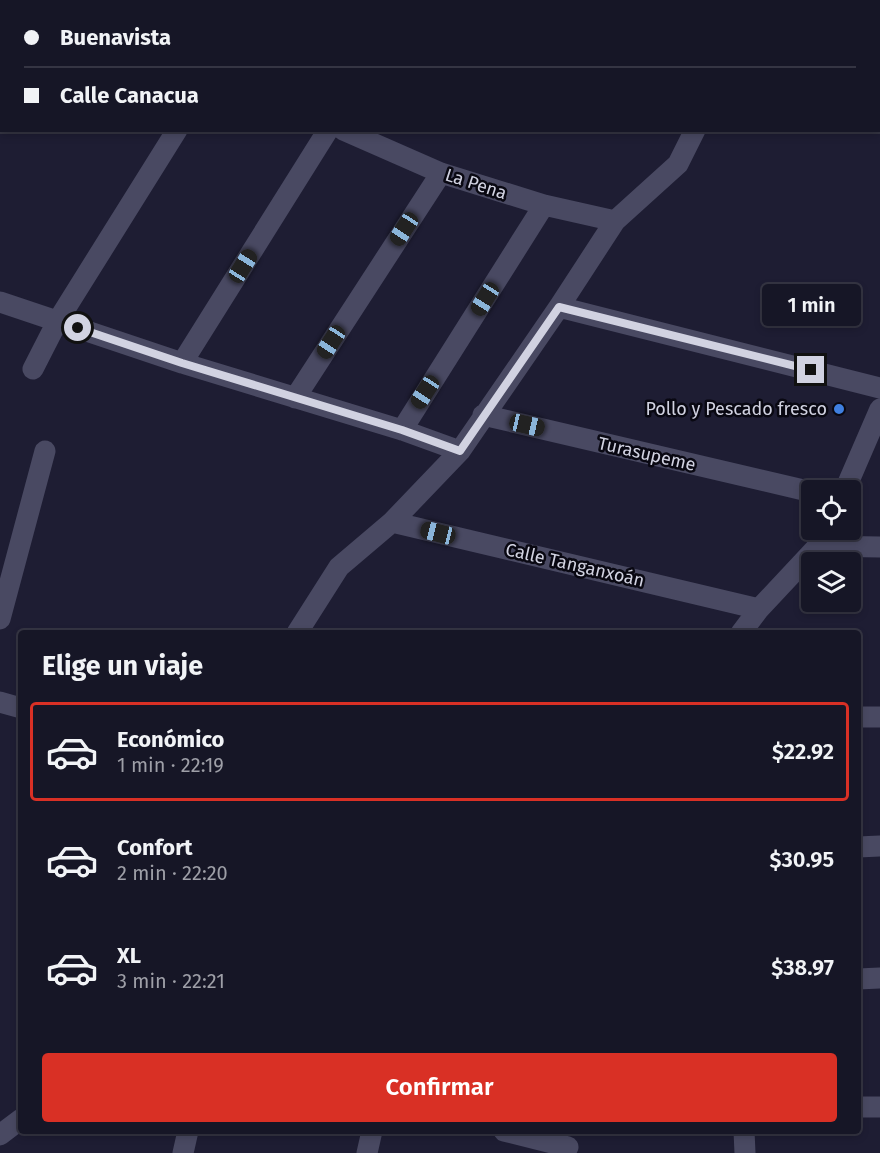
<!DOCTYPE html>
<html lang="es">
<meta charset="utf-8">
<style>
:root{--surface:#161626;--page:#1f1f2e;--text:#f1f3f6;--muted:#9e9fa7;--line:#353543;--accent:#d93025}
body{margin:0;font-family:"Fira Sans",sans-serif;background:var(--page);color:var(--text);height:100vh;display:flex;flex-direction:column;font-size:22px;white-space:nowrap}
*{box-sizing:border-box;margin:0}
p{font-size:20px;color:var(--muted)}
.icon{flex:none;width:33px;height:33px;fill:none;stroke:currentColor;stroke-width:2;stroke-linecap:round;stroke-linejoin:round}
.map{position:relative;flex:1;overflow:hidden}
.drawer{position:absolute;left:18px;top:630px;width:843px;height:504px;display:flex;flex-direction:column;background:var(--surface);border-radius:6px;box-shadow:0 3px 9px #0003,0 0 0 2px var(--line)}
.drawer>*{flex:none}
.banner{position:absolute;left:0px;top:0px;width:880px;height:132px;box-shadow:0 3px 9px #0003,0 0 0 2px var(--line);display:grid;align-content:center;height:132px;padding:0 24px;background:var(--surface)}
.fabs{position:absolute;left:801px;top:480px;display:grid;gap:12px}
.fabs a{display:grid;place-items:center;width:60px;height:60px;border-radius:6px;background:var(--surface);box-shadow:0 3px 9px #0003,0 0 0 2px var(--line);font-size:30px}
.end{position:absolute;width:27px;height:27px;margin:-14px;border:8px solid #d1d2e1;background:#111;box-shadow:0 0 0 3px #111}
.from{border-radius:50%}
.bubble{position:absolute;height:42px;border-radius:6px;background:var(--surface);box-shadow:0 3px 9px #0003,0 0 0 2px var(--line);font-size:20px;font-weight:600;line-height:42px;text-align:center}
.car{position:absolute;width:18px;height:36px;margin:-18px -9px;border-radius:8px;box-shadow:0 0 4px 2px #0007;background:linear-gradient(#222 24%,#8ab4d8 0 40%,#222 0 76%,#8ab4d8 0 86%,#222 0)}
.banner b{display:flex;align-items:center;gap:21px;height:57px;font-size:22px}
.banner b+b{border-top:2px solid var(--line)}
.banner i{width:15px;height:15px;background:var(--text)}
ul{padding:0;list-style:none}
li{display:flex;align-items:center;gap:18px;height:99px;margin:0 12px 9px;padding:0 12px;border:3px solid transparent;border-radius:6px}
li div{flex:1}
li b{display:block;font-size:22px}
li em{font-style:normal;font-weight:600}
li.active{border-color:var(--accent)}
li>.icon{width:54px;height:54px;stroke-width:1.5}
h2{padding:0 24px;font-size:27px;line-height:72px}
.primary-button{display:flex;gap:12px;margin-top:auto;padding:12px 24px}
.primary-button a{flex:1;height:69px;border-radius:6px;background:var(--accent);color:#fff;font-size:24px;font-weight:600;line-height:69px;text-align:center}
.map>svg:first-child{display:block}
</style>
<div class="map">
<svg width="880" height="1153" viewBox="0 0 880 1153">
<rect width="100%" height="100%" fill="#1e1d33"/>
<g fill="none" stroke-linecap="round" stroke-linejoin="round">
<path stroke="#494962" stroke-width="21" d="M398,0L400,2
M711,0V2
M492,2L494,0
M693,2L694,0
M879,18H880
M343,130L441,173L544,205L615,221
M0,302L182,363L402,430L460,451
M559,307L880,388
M182,363L328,130
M33,369L57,322L177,130
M295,398L441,173
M483,415L812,492
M402,430L544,205
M845,490L880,409
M392,522L759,609
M818,546L880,547
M0,619L45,451
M297,633L339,567L392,522L460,451L559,307L615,221L678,164L695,130
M741,633L759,609L818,546L826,530
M0,702L21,708
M858,717H880
M858,847L880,846
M858,979L880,978
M858,1107H880
M504,1131L568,1147
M744,1131L745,1153
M0,1135L21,1119
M183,1153L188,1131
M367,1153L372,1131"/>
</g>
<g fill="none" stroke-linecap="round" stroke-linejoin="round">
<path stroke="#d1d2e1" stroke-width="8" d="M78,328L182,363L402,430L460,451L559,307L811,370"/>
</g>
<circle fill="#3f7fe0" stroke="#090812" stroke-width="2" cx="839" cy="409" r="6"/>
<g text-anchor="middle" stroke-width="5" stroke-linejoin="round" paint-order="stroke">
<g font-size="18" fill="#d1d2e1" stroke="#090812">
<text transform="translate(476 184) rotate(18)" y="6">La Pena</text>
<text transform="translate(647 454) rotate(13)" y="6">Turasupeme</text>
<text transform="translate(575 565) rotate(13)" y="6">Calle Tanganxoán</text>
</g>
<g font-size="18" fill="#d1d2e1" stroke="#090812" text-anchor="end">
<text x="827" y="415">Pollo y Pescado fresco</text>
</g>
</g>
</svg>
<div class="fabs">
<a><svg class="icon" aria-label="locate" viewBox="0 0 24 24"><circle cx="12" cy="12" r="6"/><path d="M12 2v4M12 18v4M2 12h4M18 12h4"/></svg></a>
<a><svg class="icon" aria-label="layers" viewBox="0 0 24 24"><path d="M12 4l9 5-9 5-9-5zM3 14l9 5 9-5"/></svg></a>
</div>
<i class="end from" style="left:78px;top:328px"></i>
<i class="end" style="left:811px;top:370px"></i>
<div class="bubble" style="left:762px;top:284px;width:99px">1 min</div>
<i class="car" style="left:404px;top:229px;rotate:213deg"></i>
<i class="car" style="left:243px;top:266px;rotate:32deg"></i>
<i class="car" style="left:485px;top:299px;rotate:212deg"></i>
<i class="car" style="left:331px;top:342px;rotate:213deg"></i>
<i class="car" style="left:425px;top:392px;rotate:213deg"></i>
<i class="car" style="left:527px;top:425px;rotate:103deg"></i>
<i class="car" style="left:438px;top:533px;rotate:284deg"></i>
<div class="banner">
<b><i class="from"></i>Buenavista</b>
<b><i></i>Calle Canacua</b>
</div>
<section class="drawer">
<h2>Elige un viaje</h2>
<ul>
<li class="active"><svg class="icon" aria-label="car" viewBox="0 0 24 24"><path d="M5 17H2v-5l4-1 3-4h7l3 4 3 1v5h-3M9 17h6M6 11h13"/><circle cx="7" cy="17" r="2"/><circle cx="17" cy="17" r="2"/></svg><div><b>Económico</b><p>1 min · 22:19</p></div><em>$22.92</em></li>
<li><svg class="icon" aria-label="car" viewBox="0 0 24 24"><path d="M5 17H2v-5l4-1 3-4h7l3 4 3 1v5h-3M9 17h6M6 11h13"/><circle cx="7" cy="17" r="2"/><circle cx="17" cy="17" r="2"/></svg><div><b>Confort</b><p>2 min · 22:20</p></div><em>$30.95</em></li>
<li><svg class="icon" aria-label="car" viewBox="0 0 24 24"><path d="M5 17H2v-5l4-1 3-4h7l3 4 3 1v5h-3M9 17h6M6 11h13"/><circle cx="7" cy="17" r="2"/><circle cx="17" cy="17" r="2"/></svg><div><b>XL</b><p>3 min · 22:21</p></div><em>$38.97</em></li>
</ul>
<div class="primary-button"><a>Confirmar</a></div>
</section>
</div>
